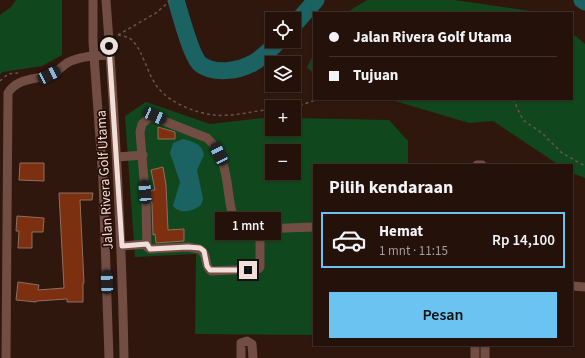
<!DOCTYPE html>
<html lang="id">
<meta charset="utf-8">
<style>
:root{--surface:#24110a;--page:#2c1a13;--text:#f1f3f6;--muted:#a39d9c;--line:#41312b;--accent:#6bc3f2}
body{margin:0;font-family:"Source Sans 3",sans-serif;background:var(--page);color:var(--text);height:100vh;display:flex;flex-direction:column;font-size:15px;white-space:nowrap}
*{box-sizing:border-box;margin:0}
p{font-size:13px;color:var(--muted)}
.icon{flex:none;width:22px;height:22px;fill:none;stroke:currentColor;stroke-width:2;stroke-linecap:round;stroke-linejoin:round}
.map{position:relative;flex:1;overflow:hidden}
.side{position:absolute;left:313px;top:164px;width:260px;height:182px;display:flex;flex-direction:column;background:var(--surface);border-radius:0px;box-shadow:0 1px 3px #0004,0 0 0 1px var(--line)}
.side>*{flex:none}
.guide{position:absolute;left:313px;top:12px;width:260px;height:88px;border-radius:0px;box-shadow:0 1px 3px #0004,0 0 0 1px var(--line);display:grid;align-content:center;height:88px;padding:0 16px;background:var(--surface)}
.buttons{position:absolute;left:265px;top:12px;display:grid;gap:8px}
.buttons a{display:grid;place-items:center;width:36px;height:36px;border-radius:0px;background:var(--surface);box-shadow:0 1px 3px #0004,0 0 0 1px var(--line);font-size:20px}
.end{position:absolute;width:18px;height:18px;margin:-9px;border:5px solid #f1ded8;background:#111;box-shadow:0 0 0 2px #111}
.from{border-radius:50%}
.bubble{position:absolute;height:28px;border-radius:0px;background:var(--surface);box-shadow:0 1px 3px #0004,0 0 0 1px var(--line);font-size:13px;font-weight:600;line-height:28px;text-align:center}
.car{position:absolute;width:12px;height:24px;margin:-12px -6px;border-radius:5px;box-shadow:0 0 3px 1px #0007;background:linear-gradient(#222 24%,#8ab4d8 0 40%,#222 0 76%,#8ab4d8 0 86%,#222 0)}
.guide b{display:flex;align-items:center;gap:14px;height:38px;font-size:15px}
.guide b+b{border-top:1px solid var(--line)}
.guide i{width:10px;height:10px;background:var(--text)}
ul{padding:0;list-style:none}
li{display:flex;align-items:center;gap:12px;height:56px;margin:0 8px 6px;padding:0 8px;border:2px solid transparent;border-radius:0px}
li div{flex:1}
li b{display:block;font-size:15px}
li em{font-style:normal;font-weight:600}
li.active{border-color:var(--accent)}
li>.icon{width:36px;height:36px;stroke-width:1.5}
h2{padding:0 16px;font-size:18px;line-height:48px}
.cta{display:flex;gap:8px;margin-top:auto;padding:8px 16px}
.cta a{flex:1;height:46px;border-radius:0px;background:var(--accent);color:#111;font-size:16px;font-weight:600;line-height:46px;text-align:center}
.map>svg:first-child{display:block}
</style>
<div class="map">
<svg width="585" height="358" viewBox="0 0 585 358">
<rect width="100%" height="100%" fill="#30170d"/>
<path fill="#10471d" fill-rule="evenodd" d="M16,0H62V55L42,66L3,72L0,75V15L11,7Z
M367,0H454L544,13H346Z
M572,33L585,44V178L572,173V165H559L493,121L469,123L388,99H572Z
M314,54V74L307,67Z
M146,102L210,124L272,117V129H294V118L389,120L408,141V165H314V335L195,334L196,254L135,257L125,116ZM272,151H294V173H272Z"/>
<path fill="#1b6363" d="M183,139C193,142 202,143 204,155L197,170L203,199L201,205C193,211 180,215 173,206L180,182L170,153L173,143Z"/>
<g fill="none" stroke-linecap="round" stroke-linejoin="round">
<path stroke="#1b6363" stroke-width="17" d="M176,0C180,13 191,56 200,64C214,75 239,71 253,63C263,58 271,48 279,41
M582,0L585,2
M294,25L316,0"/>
</g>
<path fill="#7c300f" stroke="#8e6e62" d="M158,127L175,132V139H158Z
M20,163H44V181L19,180Z
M163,167L166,185L168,230L184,229V241L156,243L155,234L153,235L152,203L147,197L152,190H155L151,170Z
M59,193H93L92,200H80L84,283H83V302H67V299L37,301L36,302L16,300L18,282L39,285L38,290L64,288Z
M17,216L44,218L43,232H32V248H18L19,231H16Z"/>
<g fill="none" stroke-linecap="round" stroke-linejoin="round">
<path stroke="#6a534a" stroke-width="1.5" stroke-dasharray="3 3" stroke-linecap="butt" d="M118,35C123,36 129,37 132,40C144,52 147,75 159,89C171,103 195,113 214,115C232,117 254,111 272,109
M118,35L156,13L171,0
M0,81L8,74L18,73
M513,99L523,120L542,133L562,153L585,166
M288,107L301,105L319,99"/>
<path stroke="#714d44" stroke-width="9" d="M93,0V42L103,180L109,358
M106,0C115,119 122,238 124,358
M118,157L143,155
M477,165H482
M145,192L140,132L142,124L151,116L207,138C236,164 222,210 240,227L260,229L314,227
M146,203L147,247L150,249L188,247L199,249C209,254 203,265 211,271L258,269L260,267V229
M122,246L147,244
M572,286L585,287
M6,358L8,93C17,78 35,80 49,75C57,73 61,67 67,63C80,56 95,56 109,55
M241,358V343L247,341L252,344L253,358
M475,358V345
M485,358V345"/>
</g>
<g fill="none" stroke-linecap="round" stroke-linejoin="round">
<path stroke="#f1ded8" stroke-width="5" d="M109,46L122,246L147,244L150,249L188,247L200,248L204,251L207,266L210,270H248"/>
</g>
<g text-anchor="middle" stroke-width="3.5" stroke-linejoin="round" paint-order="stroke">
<g font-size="14" fill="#f1ded8" stroke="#260d05">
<text transform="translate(104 180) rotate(-93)" y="5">Jalan Rivera Golf Utama</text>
</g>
</g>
</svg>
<div class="buttons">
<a><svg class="icon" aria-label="locate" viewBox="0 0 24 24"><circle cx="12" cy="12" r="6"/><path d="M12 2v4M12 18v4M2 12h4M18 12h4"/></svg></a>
<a><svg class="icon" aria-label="layers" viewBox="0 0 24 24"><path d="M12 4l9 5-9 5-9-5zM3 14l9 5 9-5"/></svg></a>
<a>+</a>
<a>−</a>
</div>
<i class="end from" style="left:109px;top:46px"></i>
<i class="end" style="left:248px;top:270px"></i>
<div class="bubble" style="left:215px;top:212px;width:66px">1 mnt</div>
<i class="car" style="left:49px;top:75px;rotate:64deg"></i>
<i class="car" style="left:155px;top:116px;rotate:113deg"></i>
<i class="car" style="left:219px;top:154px;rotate:334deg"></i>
<i class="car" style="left:145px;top:192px;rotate:356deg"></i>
<i class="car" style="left:107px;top:282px;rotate:358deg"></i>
<div class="guide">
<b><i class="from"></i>Jalan Rivera Golf Utama</b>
<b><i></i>Tujuan</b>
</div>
<section class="side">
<h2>Pilih kendaraan</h2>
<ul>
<li class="active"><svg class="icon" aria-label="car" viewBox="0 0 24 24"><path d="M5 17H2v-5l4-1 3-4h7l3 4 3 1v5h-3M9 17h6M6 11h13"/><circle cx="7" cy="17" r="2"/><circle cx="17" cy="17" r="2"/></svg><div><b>Hemat</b><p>1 mnt · 11:15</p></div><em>Rp 14,100</em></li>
</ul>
<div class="cta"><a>Pesan</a></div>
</section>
</div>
